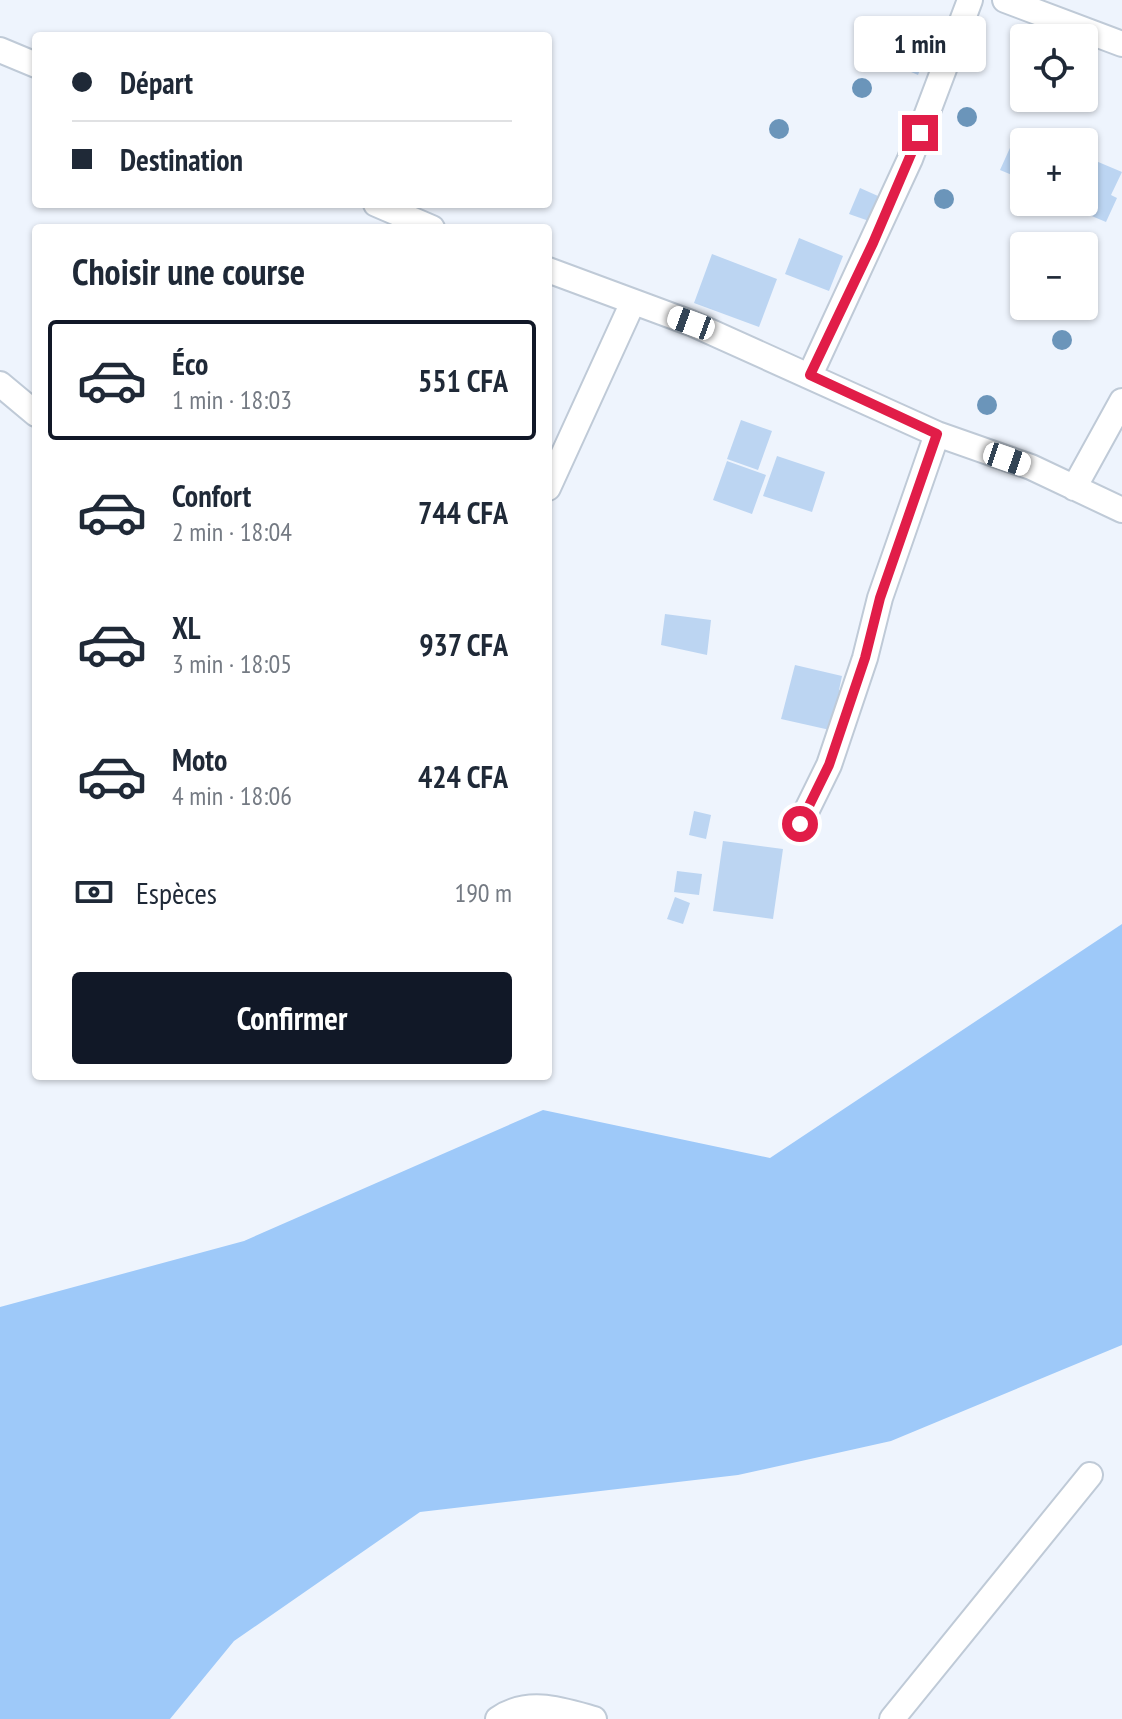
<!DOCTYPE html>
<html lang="fr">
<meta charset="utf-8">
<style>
:root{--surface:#fff;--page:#f2f2f3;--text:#1f2937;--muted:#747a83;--line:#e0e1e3;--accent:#111827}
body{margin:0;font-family:"PT Sans Narrow",sans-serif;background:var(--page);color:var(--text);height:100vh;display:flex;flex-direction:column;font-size:30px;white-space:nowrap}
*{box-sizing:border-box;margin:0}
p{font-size:26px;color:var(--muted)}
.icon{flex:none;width:44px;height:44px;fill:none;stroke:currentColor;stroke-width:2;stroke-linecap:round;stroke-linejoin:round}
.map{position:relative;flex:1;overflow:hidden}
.details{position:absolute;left:32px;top:224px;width:520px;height:856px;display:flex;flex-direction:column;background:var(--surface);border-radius:8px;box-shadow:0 2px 6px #0004}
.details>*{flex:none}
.hud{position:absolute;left:32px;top:32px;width:520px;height:176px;border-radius:8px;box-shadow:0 2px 6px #0004;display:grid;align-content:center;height:176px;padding:0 40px;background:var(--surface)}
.buttons{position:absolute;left:1010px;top:24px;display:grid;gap:16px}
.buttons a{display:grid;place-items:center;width:88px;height:88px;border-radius:8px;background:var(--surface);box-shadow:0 2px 6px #0004;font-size:40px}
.end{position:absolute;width:36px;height:36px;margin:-18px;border:10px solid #e11d48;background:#fff;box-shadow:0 0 0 4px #fff}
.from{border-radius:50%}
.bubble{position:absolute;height:56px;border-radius:8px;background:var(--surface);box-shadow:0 2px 6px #0004;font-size:26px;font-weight:700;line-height:56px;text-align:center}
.car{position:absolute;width:24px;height:48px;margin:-24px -12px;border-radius:10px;box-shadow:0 0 6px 2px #0007;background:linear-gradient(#fff 24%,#345 0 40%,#fff 0 76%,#345 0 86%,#fff 0)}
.hud b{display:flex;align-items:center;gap:28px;height:76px;font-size:30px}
.hud b+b{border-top:2px solid var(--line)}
.hud i{width:20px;height:20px;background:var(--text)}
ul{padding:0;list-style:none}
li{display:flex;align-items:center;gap:24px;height:120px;margin:0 16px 12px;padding:0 24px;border:4px solid transparent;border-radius:8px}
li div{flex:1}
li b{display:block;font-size:30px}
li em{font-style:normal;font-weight:700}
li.selected{border-color:var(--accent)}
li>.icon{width:72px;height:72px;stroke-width:1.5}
h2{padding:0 40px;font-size:36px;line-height:96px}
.pay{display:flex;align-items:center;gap:20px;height:88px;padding:0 40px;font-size:30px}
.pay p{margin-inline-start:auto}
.cta{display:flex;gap:16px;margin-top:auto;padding:16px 40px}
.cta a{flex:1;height:92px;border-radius:8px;background:var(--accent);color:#fff;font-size:32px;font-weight:700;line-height:92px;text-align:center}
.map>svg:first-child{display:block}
</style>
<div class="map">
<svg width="1122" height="1719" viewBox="0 0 1122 1719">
<rect width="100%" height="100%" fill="#eef4fd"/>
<path fill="#9ec9f9" d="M1122,924V1345L891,1441L738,1475L420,1512L234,1641L170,1719H0V1307L244,1241L543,1110L770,1158Z"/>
<path fill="#bcd5f2" d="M926,27L939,37L931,48L918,38Z
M886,43L924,59L918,75L879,58Z
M1014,139L1024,144V180L1000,170Z
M1084,156L1122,172L1111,195L1117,198L1106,222L1058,202H1084Z
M860,188L878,196L869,221L849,214Z
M799,238L843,256L829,291L785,274Z
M712,254L777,279L759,327L694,303Z
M741,420L772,431L758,470L727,459Z
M777,456L825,472L812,512L763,496Z
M727,461L766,475L752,514L713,500Z
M665,614L711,620L707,655L661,645Z
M795,665L842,676L839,690L843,691L830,730L781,719Z
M694,811L711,815L706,839L689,835Z
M723,841L783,849L773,919L713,911Z
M677,871L702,874L699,895L674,892Z
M675,897L690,903L683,924L667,919Z"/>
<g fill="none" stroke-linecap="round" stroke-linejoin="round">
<g stroke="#bfcad7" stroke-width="28">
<path id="minor" d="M1005,0L1122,44
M0,50L36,65
M376,204L432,228
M548,270L691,323L937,434L1031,467L1122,510
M810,375L910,159L970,0
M0,384L36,414
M548,488L633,302
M1074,488L1122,401
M800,824L829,765L865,658L880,598L937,434
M498,1719C528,1698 562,1710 594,1719
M892,1719L1090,1475"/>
</g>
<use href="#minor" stroke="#fff" stroke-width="24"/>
</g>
<g fill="#6b95ba">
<circle cx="862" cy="88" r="10"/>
<circle cx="967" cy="117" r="10"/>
<circle cx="779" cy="129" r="10"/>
<circle cx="944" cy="199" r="10"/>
<circle cx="1062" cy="340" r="10"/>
<circle cx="987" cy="405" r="10"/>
</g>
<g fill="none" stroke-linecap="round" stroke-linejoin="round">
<path stroke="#e11d48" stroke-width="10" d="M800,824L829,765L865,658L880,598L937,434L810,375L873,243L920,133"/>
</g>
</svg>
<div class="buttons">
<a><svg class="icon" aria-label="locate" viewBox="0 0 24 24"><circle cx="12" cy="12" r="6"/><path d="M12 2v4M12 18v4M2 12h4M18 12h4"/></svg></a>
<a>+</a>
<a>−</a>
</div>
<i class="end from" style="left:800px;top:824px"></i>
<i class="end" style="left:920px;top:133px"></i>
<div class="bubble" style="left:854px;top:16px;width:132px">1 min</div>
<i class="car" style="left:691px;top:323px;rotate:290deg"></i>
<i class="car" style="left:1007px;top:459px;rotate:109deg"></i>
<div class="hud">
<b><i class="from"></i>Départ</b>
<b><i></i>Destination</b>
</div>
<section class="details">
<h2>Choisir une course</h2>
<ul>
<li class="selected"><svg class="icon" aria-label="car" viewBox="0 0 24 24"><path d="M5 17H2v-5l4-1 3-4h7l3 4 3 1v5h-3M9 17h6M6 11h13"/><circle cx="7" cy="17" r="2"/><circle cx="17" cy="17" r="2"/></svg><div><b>Éco</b><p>1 min · 18:03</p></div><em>551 CFA</em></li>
<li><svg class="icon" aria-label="car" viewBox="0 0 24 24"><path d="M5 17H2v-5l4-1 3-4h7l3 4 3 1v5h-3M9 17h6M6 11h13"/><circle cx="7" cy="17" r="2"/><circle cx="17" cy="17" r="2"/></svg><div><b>Confort</b><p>2 min · 18:04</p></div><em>744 CFA</em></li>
<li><svg class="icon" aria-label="car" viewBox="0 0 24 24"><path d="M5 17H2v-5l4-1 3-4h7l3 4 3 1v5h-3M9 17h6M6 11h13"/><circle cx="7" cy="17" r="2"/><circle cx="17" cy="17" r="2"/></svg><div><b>XL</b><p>3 min · 18:05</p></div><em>937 CFA</em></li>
<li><svg class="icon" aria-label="car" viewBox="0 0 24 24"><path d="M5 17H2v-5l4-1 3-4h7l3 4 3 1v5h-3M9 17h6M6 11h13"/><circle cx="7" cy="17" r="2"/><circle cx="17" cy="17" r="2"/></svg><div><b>Moto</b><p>4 min · 18:06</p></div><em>424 CFA</em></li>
</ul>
<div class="pay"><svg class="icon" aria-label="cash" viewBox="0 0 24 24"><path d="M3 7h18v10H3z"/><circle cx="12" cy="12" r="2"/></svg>Espèces<p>190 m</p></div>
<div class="cta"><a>Confirmer</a></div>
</section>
</div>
